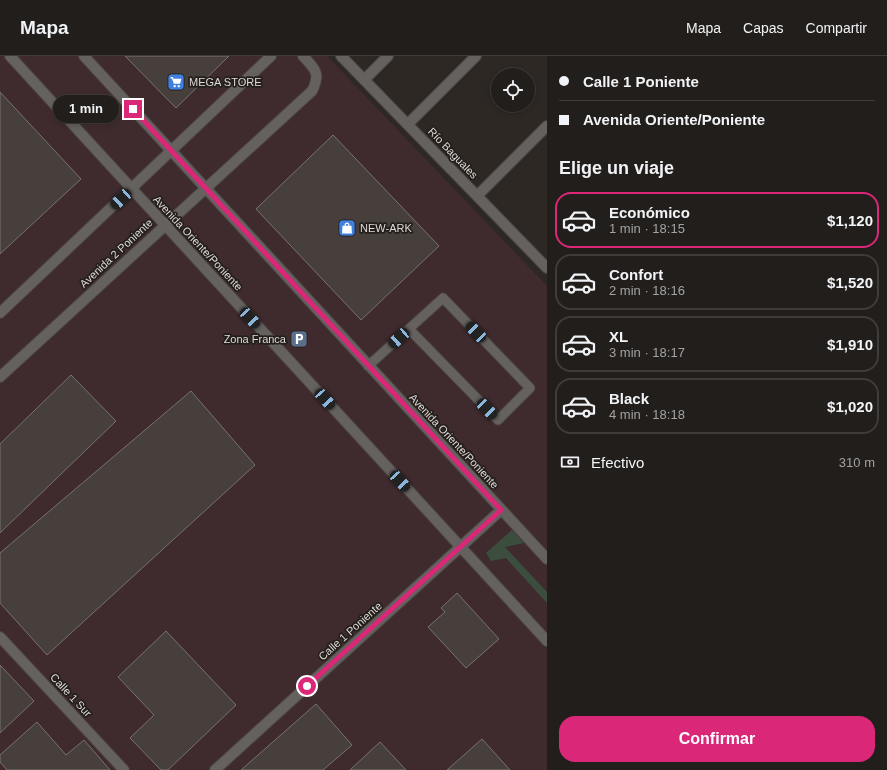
<!DOCTYPE html>
<html lang="es">
<meta charset="utf-8">
<style>
:root{--surface:#221e1b;--page:#2a2724;--text:#f1f3f6;--muted:#a2a2a3;--line:#3f3c3a;--accent:#db2777}
body{margin:0;font-family:Helvetica,sans-serif;background:var(--page);color:var(--text);height:100vh;display:flex;flex-direction:column;font-size:15px;white-space:nowrap}
*{box-sizing:border-box;margin:0}
p{font-size:13px;color:var(--muted)}
.icon{flex:none;width:22px;height:22px;fill:none;stroke:currentColor;stroke-width:2;stroke-linecap:round;stroke-linejoin:round}
.map{position:relative;flex:1;overflow:hidden}
.side{display:flex;flex-direction:column;background:var(--surface);width:340px}
.side>*{flex:none}
.top-card{display:grid;align-content:center;height:88px;padding:0 12px;background:var(--surface)}
.fabs{position:absolute;left:491px;top:12px;display:grid;gap:8px}
.fabs a{display:grid;place-items:center;width:44px;height:44px;border-radius:50%;background:var(--surface);box-shadow:0 2px 6px #0003,0 0 0 1px var(--line);font-size:20px}
.end{position:absolute;width:18px;height:18px;margin:-9px;border:5px solid #db2777;background:#fff;box-shadow:0 0 0 2px #fff}
.from{border-radius:50%}
.bubble{position:absolute;height:28px;border-radius:14px;background:var(--surface);box-shadow:0 2px 6px #0003,0 0 0 1px var(--line);font-size:13px;font-weight:700;line-height:28px;text-align:center}
.car{position:absolute;width:12px;height:24px;margin:-12px -6px;border-radius:5px;box-shadow:0 0 3px 1px #0007;background:linear-gradient(#222 24%,#8ab4d8 0 40%,#222 0 76%,#8ab4d8 0 86%,#222 0)}
.top-card b{display:flex;align-items:center;gap:14px;height:38px;font-size:15px}
.top-card b+b{border-top:1px solid var(--line)}
.top-card i{width:10px;height:10px;background:var(--text)}
ul{padding:0;list-style:none}
li{display:flex;align-items:center;gap:12px;height:56px;margin:0 8px 6px;padding:0 4px;border:2px solid var(--line);border-radius:16px}
li div{flex:1}
li b{display:block;font-size:15px}
li em{font-style:normal;font-weight:700}
li.current{border-color:var(--accent)}
li>.icon{width:36px;height:36px;stroke-width:1.5}
h2{padding:0 12px;font-size:18px;line-height:48px}
.pay{display:flex;align-items:center;gap:10px;height:44px;padding:0 12px;font-size:15px}
.pay p{margin-inline-start:auto}
.cta{display:flex;gap:8px;margin-top:auto;padding:8px 12px}
.cta a{flex:1;height:46px;border-radius:16px;background:var(--accent);color:#fff;font-size:16px;font-weight:700;line-height:46px;text-align:center}
header{display:flex;align-items:center;gap:24px;box-sizing:border-box;height:56px;padding:0 20px;background:var(--surface);border-bottom:1px solid var(--line)}
header strong{font-size:19px}
nav{display:flex;gap:22px;margin-inline-start:auto;font-size:14px}
main{display:flex;flex:1;min-height:0}
.map>svg:first-child{display:block}
</style>
<header>
<strong>Mapa</strong>
<nav><a>Mapa</a><a>Capas</a><a>Compartir</a></nav>
</header>
<main>
<div class="map">
<svg width="547" height="714" viewBox="0 0 547 714">
<rect width="100%" height="100%" fill="#2e2824"/>
<path fill="#3f2b2e" d="M0,0H327L547,230V714H0Z"/>
<path fill="#3b4e3e" d="M512,474L524,487L505,491L547,536V547L506,502L491,505L486,497Z"/>
<path fill="#463f3b" stroke="#79726d" d="M125,0H229L176,52Z
M0,36L81,123L0,198Z
M333,79L439,190L361,264L256,153Z
M71,319L116,365L0,477V388Z
M191,335L255,409L47,599L0,547V497Z
M457,537L499,583L466,612L428,571L445,556L441,552Z
M166,575L236,649L168,714H161L130,682L154,659L118,621Z
M0,609L34,645L0,677Z
M316,648L352,689L323,714H241Z
M37,666L66,699L84,684L110,714H7L0,706V699Z
M482,683L510,714H447Z
M380,686L406,714H350Z"/>
<g fill="none" stroke-linecap="round" stroke-linejoin="round">
<g stroke="#4a4441" stroke-width="11">
<path id="lane" d="M368,310L443,242L530,332L498,364L409,273"/>
</g>
<g stroke="#4a4441" stroke-width="12">
<path id="street" d="M10,0L547,585
M84,0L547,503
M341,0L547,212
M364,24L388,0
M408,68L476,0
M477,140L547,70
M0,257L271,0
M0,321L312,35C321,17 315,13 303,0
M0,581L124,714
M215,714L501,454"/>
</g>
<use href="#lane" stroke="#64615f" stroke-width="9"/>
<use href="#street" stroke="#64615f" stroke-width="10"/>
</g>
<g fill="none" stroke-linecap="round" stroke-linejoin="round">
<path stroke="#db2777" stroke-width="5" d="M133,53L501,454L307,630"/>
</g>
<defs>
<g id="supermarket-square" transform="scale(0.9)"><rect x="-9" y="-9" width="18" height="18" rx="4" fill="#3f7fe0" stroke="#241f1b"/><path d="M-6-5.5h2.5l.6 2H6L4.5 2H-2.5L-4.4-4H-6ZM-1.5 3.2a1.3 1.3 0 1 0 .1 0ZM3 3.2a1.3 1.3 0 1 0 .1 0Z" fill="#fff"/></g>
<g id="shop-square" transform="scale(0.9)"><rect x="-9" y="-9" width="18" height="18" rx="4" fill="#3f7fe0" stroke="#241f1b"/><path d="M-5-2.5h2.3a2.7 3.5 0 0 1 5.4 0H5L5.5 6h-11ZM-1.5-2.5h3a1.5 2.3 0 0 0-3 0Z" fill="#fff"/></g>
<g id="parking-square" transform="scale(0.9)"><rect x="-9" y="-9" width="18" height="18" rx="4" fill="#5c6f8a" stroke="#241f1b"/><path d="M-3.5-5.5H1a3.5 3.5 0 0 1 0 7H-1V5.5H-3.5ZM-1-3.4V-.6H.8a1.4 1.4 0 0 0 0-2.8Z" fill="#fff"/></g>
</defs>
<g fill-rule="evenodd">
<use href="#supermarket-square" x="176" y="26"/>
<use href="#shop-square" x="347" y="172"/>
<use href="#parking-square" x="299" y="283"/>
</g>
<g text-anchor="middle" stroke-width="3.5" stroke-linejoin="round" paint-order="stroke">
<g font-size="11" fill="#dedad7" stroke="#241f1b" text-anchor="start">
<text x="189" y="30">MEGA STORE</text>
<text x="360" y="176">NEW-ARK</text>
<text x="286" y="287" text-anchor="end">Zona Franca</text>
</g>
<g font-size="11" fill="#dedad7" stroke="#241f1b">
<text transform="translate(453 97) rotate(46)" y="4">Río Baguales</text>
<text transform="translate(198 187) rotate(47)" y="4">Avenida Oriente/Poniente</text>
<text transform="translate(116 197) rotate(-43)" y="4">Avenida 2 Poniente</text>
<text transform="translate(454 385) rotate(47)" y="4">Avenida Oriente/Poniente</text>
<text transform="translate(350 575) rotate(-42)" y="4">Calle 1 Poniente</text>
<text transform="translate(71 639) rotate(47)" y="4">Calle 1 Sur</text>
</g>
</g>
</svg>
<div class="fabs">
<a><svg class="icon" aria-label="locate" viewBox="0 0 24 24"><circle cx="12" cy="12" r="6"/><path d="M12 2v4M12 18v4M2 12h4M18 12h4"/></svg></a>
</div>
<i class="end from" style="left:307px;top:630px"></i>
<i class="end" style="left:133px;top:53px"></i>
<div class="bubble" style="left:53px;top:39px;width:66px">1 min</div>
<i class="car" style="left:121px;top:143px;rotate:227deg"></i>
<i class="car" style="left:250px;top:262px;rotate:137deg"></i>
<i class="car" style="left:476px;top:276px;rotate:316deg"></i>
<i class="car" style="left:399px;top:282px;rotate:228deg"></i>
<i class="car" style="left:325px;top:343px;rotate:138deg"></i>
<i class="car" style="left:487px;top:353px;rotate:136deg"></i>
<i class="car" style="left:400px;top:425px;rotate:137deg"></i>
</div>
<section class="side">
<div class="top-card">
<b><i class="from"></i>Calle 1 Poniente</b>
<b><i></i>Avenida Oriente/Poniente</b>
</div>
<h2>Elige un viaje</h2>
<ul>
<li class="current"><svg class="icon" aria-label="car" viewBox="0 0 24 24"><path d="M5 17H2v-5l4-1 3-4h7l3 4 3 1v5h-3M9 17h6M6 11h13"/><circle cx="7" cy="17" r="2"/><circle cx="17" cy="17" r="2"/></svg><div><b>Económico</b><p>1 min · 18:15</p></div><em>$1,120</em></li>
<li><svg class="icon" aria-label="car" viewBox="0 0 24 24"><path d="M5 17H2v-5l4-1 3-4h7l3 4 3 1v5h-3M9 17h6M6 11h13"/><circle cx="7" cy="17" r="2"/><circle cx="17" cy="17" r="2"/></svg><div><b>Confort</b><p>2 min · 18:16</p></div><em>$1,520</em></li>
<li><svg class="icon" aria-label="car" viewBox="0 0 24 24"><path d="M5 17H2v-5l4-1 3-4h7l3 4 3 1v5h-3M9 17h6M6 11h13"/><circle cx="7" cy="17" r="2"/><circle cx="17" cy="17" r="2"/></svg><div><b>XL</b><p>3 min · 18:17</p></div><em>$1,910</em></li>
<li><svg class="icon" aria-label="car" viewBox="0 0 24 24"><path d="M5 17H2v-5l4-1 3-4h7l3 4 3 1v5h-3M9 17h6M6 11h13"/><circle cx="7" cy="17" r="2"/><circle cx="17" cy="17" r="2"/></svg><div><b>Black</b><p>4 min · 18:18</p></div><em>$1,020</em></li>
</ul>
<div class="pay"><svg class="icon" aria-label="cash" viewBox="0 0 24 24"><path d="M3 7h18v10H3z"/><circle cx="12" cy="12" r="2"/></svg>Efectivo<p>310 m</p></div>
<div class="cta"><a>Confirmar</a></div>
</section>
</main>
